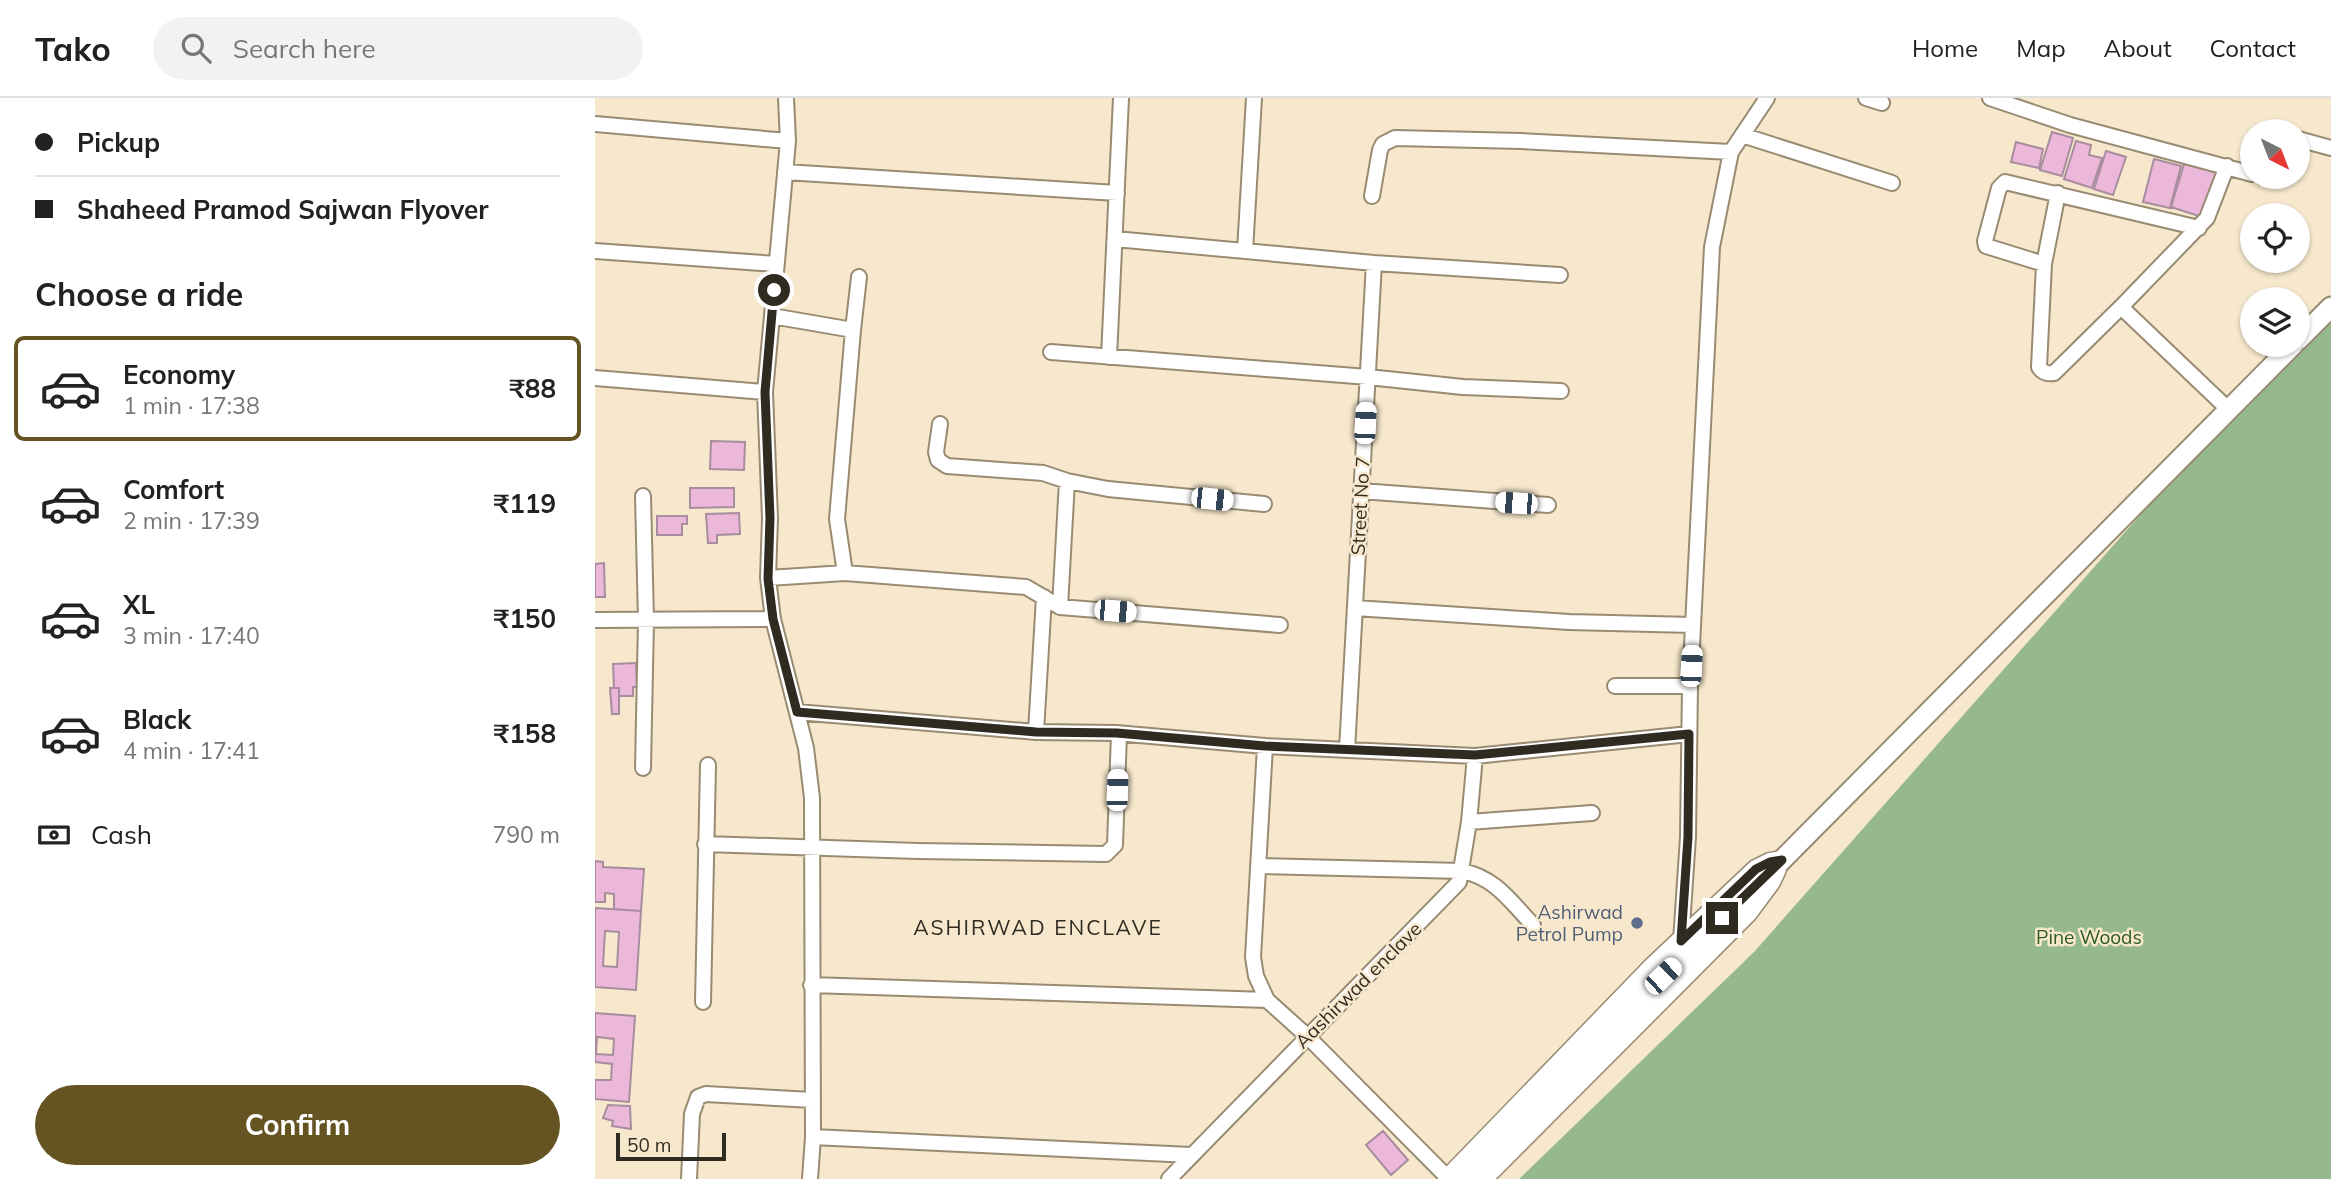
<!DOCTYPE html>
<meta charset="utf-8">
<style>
:root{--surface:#fff;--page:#f2f2f2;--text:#222;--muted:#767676;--line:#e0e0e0;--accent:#655321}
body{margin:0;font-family:Mulish,sans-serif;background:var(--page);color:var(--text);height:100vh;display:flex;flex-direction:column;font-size:26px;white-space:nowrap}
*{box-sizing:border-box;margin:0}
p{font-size:23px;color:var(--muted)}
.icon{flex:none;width:38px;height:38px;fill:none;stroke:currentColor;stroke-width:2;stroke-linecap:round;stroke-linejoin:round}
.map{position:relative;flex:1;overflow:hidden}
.panel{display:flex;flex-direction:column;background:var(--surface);width:595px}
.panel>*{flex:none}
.hud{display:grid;align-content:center;height:154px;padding:0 35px;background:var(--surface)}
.needle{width:46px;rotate:138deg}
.tools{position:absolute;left:1645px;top:21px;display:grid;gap:14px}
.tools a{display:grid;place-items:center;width:70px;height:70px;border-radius:50%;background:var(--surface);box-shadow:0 2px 5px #0004;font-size:35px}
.scale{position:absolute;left:21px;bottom:18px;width:110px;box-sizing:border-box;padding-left:7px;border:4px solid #302b21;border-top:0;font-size:19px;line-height:24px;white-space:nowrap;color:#302b21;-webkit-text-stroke:5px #f7e8cd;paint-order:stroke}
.end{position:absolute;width:32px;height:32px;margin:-16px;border:9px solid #302b21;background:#fff;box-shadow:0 0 0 4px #fff}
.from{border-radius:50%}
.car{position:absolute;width:21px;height:42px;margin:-21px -10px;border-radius:9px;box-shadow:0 0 5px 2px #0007;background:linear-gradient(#fff 24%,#345 0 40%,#fff 0 76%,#345 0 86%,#fff 0)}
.hud b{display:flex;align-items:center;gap:24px;height:66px;font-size:26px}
.hud b+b{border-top:2px solid var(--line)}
.hud i{width:18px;height:18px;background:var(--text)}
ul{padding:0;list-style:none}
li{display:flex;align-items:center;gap:21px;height:105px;margin:0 14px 10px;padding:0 21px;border:4px solid transparent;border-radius:10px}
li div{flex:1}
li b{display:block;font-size:26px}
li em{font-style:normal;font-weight:700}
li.active{border-color:var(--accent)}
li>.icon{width:63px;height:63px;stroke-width:1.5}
h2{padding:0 35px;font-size:32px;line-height:84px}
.pay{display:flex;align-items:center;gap:18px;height:77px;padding:0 35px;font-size:26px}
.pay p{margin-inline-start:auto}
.cta{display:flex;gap:14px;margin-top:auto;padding:14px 35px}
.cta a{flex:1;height:80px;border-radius:42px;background:var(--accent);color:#fff;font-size:28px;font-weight:700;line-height:80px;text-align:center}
header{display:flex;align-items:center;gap:42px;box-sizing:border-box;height:98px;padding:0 35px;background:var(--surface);border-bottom:2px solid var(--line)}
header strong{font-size:33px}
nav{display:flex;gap:38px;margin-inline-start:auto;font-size:24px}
.search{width:490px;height:63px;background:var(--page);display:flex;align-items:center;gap:18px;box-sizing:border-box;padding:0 24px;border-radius:38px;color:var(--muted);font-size:26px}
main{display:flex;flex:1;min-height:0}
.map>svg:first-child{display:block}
</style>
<header>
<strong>Tako</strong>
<div class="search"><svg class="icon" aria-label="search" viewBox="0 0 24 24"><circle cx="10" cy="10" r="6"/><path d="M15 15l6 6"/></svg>Search here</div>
<nav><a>Home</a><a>Map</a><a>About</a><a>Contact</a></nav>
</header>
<main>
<section class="panel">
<div class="hud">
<b><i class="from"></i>Pickup</b>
<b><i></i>Shaheed Pramod Sajwan Flyover</b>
</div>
<h2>Choose a ride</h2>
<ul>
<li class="active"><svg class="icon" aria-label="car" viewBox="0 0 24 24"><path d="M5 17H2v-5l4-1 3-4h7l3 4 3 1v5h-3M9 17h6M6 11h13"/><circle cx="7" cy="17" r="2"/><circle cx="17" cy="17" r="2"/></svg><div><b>Economy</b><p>1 min · 17:38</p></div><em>₹88</em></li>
<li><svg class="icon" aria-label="car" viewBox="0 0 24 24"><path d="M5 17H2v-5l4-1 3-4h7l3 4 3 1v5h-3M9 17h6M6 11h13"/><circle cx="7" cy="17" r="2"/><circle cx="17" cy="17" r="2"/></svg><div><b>Comfort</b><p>2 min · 17:39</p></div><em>₹119</em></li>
<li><svg class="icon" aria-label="car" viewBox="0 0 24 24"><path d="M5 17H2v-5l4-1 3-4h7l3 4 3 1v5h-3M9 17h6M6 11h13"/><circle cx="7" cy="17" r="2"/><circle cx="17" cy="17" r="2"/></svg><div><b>XL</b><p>3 min · 17:40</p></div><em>₹150</em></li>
<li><svg class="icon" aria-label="car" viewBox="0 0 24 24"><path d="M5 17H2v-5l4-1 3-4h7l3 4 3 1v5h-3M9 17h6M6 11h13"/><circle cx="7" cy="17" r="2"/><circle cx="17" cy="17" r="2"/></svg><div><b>Black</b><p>4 min · 17:41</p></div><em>₹158</em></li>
</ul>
<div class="pay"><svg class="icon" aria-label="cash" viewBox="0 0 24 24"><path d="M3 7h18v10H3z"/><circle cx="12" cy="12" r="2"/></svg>Cash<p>790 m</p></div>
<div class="cta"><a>Confirm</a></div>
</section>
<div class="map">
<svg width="1736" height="1081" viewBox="0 0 1736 1081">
<rect width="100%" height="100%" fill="#f7e8cd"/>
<path fill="#95b98d" d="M1736,201V1081H924L1159,854Z"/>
<path fill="#ebb8da" stroke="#a78d9e" stroke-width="2" fill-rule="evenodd" d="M1457,34L1478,40L1467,78L1445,72Z
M1481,43L1496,47L1494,57L1507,60L1497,90L1469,81Z
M1421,44L1448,51L1444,70L1416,64Z
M1511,53L1531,59L1518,97L1499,91Z
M1559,61L1586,68L1575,110L1548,104Z
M1590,63L1622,73L1607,119L1576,109Z
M116,343L150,344L149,372L115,371Z
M95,390H139V409L95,410Z
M144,415L145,436L122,437V445H113L111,416Z
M62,418H92V426H87V437H62Z
M9,465L10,499H0V466Z
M41,565L42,589H38V598H24V590H19L18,566Z
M15,590H24V616H17Z
M0,763L8,764V769L49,771L46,813L19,811V796L10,795V804H0Z
M0,810L46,813L41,892L0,889ZM10,833L24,834L22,869L8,868Z
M0,915L40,918L34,1004L0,1001V982H16L17,966L0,964ZM2,939L19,941L18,957L1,956Z
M13,1007L35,1008L36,1031L17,1028L18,1023L8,1020Z
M788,1033L813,1062L796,1077L771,1047Z"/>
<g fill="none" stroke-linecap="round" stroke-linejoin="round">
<g stroke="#988b72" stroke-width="18">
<path id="minor" d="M191,0L193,43L170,294L175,420L173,480L178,521L211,650L217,700L218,1039L215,1081
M1271,0L1287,5
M1395,0L1475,27L1657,76
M0,26L193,43
M1147,37L1297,85
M1703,41L1736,50
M1632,68L1612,120L1526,209L1633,311
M190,74L522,95
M1667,79H1683
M1463,95L1449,166L1444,269C1448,275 1452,276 1459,275L1526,209
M777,98L785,52L788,46L800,40L926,43L1136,54
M520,141L779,165L965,177
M0,153L181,166
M650,153L659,0
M1449,166L1391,148L1390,143L1404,90L1410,84L1604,130
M177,218L258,232L242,421L250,475
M258,232L264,179
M456,254L773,279L868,289L966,293
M514,259L526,0
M0,280L170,294
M345,326L341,354L343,362L352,368L448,375L472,383L513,391L669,406
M766,393L953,407
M48,398L51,522L48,670
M173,480L250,475L431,489L465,509L685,527
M465,509L472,383
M760,510L974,524L1098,527
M0,522L178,521
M1020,588H1095
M202,614L441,634L521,635L670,648L880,658L1094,636
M441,634L449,499
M670,648L658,859L661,878L672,902L712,938L853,1080
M752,652L779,165
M874,724L997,715
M110,746L323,753L511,756L520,747L524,636
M663,768L867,773C901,780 915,803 938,827
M1086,843L1093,739L1095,588L1117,149L1136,54L1172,0
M216,887L672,902
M108,904L113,667
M218,1039L596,1057
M94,1081L97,1016L103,999L111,996L217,1002
M574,1081L864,784L874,724L880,658"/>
</g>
<g stroke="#988b72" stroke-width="21">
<path id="tertiary" d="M852,1081L1057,869L1161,771L1175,764L1187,762
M888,1081L1153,815L1176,784L1182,771"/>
</g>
<g stroke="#988b72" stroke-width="23">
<path id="secondary" d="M1703,242L1736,209
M870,1081L1068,878L1187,762L1698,247"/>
</g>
<use href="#minor" stroke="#fff" stroke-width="14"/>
<use href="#tertiary" stroke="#fff" stroke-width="18"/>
<use href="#secondary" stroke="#fff" stroke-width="19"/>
</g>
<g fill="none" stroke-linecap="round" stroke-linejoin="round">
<path stroke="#302b21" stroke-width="9" d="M179,192L170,294L175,420L173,481L178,521L202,614L441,634L522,635L670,648L880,657L1094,636L1093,739L1086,843L1161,771L1175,764L1187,762L1127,820"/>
</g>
<circle fill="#5c6f8a" stroke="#f7e8cd" stroke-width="2.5" cx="1042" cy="825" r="7"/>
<g text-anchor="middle" stroke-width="5" stroke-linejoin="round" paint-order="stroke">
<g font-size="19" fill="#302b21" stroke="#f7e8cd">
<text transform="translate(765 408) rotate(-87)" y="7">Street No 7</text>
<text transform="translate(763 887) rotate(-45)" y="7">Aashirwad enclave</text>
</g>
<g font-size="19" fill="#4e5e75" stroke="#f7e8cd" text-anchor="end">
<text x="1028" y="821">Ashirwad<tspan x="1028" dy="22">Petrol Pump</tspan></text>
</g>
<g font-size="19" fill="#2c5b20" stroke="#f7e8cd">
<text x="1494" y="846">Pine Woods</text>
</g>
<g font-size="21" letter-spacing="2" fill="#302b21" stroke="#f7e8cd">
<text x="443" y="837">ASHIRWAD ENCLAVE</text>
</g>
</g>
</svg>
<div class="tools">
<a><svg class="needle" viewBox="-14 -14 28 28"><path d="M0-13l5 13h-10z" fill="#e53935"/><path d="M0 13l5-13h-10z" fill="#767676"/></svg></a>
<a><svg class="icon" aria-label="locate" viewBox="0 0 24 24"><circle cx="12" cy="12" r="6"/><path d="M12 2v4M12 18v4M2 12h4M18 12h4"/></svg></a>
<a><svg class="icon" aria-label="layers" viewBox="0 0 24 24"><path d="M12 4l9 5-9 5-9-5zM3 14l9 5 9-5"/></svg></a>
</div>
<div class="scale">50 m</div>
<i class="end from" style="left:179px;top:192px"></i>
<i class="end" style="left:1127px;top:820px"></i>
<i class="car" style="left:770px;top:325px;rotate:3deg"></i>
<i class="car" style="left:617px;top:401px;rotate:96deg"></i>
<i class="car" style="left:921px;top:405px;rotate:274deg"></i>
<i class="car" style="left:520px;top:513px;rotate:95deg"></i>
<i class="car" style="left:1096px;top:568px;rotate:3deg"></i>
<i class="car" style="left:522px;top:692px;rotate:2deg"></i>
<i class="car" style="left:1068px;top:878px;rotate:46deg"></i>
</div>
</main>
